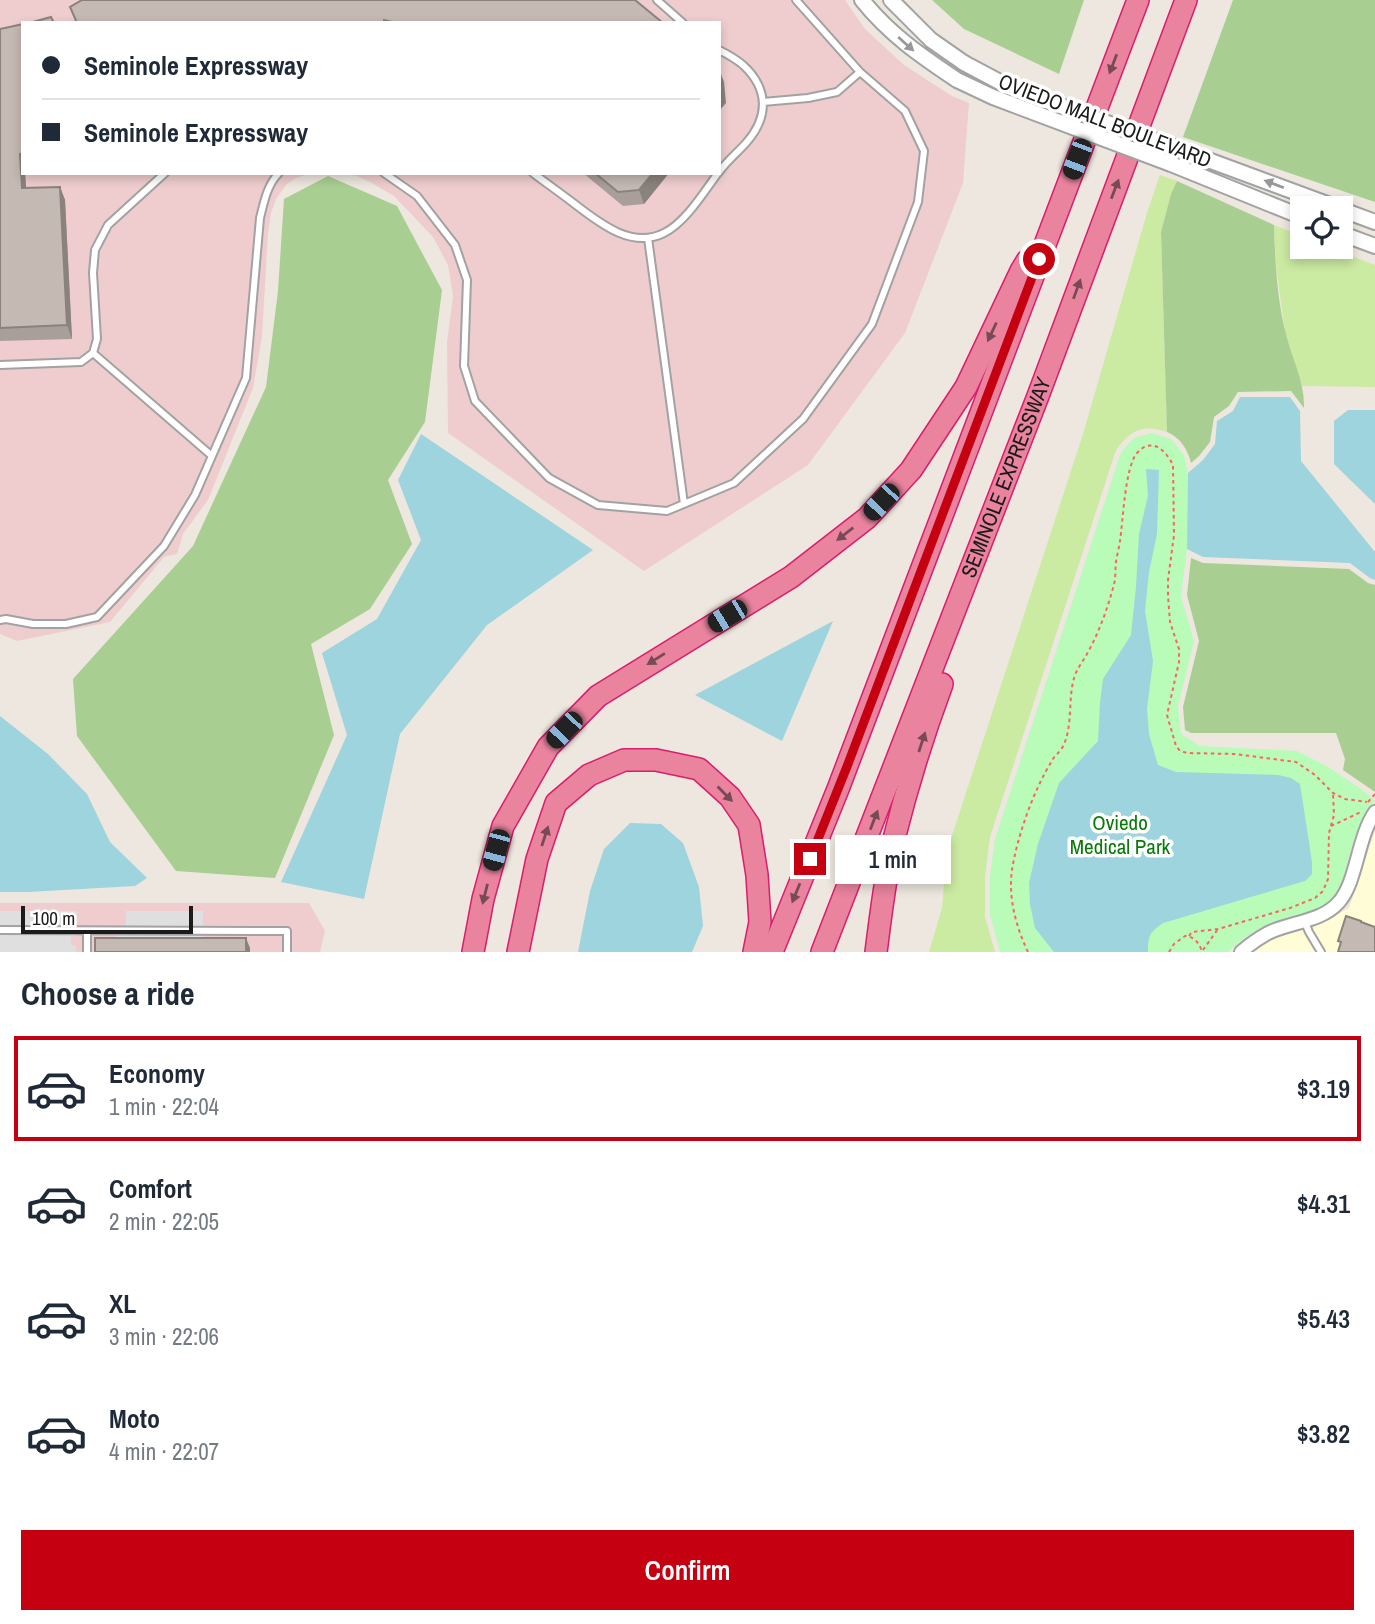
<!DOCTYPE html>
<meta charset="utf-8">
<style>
:root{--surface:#fff;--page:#f2f2f3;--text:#1f2937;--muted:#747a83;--line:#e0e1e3;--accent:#c50010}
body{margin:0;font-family:"Archivo Narrow",sans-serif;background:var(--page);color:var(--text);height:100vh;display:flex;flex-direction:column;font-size:26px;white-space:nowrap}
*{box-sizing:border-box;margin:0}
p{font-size:23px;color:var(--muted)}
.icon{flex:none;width:38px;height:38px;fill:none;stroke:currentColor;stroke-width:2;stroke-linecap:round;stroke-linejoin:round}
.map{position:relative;height:952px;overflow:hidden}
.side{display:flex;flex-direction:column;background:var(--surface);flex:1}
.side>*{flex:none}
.hud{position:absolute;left:21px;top:21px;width:700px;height:154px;border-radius:0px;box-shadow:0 4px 10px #0003;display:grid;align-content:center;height:154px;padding:0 21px;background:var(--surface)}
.fabs{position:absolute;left:1290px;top:196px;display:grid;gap:14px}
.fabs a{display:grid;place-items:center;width:63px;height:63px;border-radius:0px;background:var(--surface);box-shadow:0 4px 10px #0003;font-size:35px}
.scale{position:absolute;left:21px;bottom:18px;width:172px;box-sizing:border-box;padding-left:7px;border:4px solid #1b1b1b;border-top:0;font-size:19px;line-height:24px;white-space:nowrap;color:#1b1b1b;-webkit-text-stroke:5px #fff;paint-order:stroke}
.end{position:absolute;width:32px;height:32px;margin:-16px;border:9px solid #c50010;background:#fff;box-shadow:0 0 0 4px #fff}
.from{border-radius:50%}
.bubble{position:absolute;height:49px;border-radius:0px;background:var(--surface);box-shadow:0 4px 10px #0003;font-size:23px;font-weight:600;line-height:49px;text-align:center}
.car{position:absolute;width:21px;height:42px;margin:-21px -10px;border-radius:9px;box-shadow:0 0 5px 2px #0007;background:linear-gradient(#222 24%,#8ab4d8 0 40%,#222 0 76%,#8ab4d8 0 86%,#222 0)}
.hud b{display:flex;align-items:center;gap:24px;height:66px;font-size:26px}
.hud b+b{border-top:2px solid var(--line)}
.hud i{width:18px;height:18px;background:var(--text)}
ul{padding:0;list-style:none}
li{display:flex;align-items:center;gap:21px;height:105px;margin:0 14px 10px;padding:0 7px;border:4px solid transparent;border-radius:0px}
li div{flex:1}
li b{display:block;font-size:26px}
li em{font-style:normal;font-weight:600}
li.on{border-color:var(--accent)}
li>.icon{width:63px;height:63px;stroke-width:1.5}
h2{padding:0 21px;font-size:32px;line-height:84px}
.cta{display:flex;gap:14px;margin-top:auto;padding:14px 21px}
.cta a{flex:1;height:80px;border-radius:0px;background:var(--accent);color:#fff;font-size:28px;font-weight:600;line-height:80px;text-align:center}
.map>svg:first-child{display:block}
</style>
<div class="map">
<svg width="1375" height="952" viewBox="0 0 1375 952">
<rect width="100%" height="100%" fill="#ede7df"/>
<path fill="#efcdce" d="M0,0H845L865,29L904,65L952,96L969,103L963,183L905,333L808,465L644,571L448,433L447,342L453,296L448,265L433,237L394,196L370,182L357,176L343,173H719V23H23V173H311L296,178L287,184L276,199L271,213L268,233L262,337L253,388L208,500L183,534L177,554L164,557L110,622L17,641L0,634Z
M0,903H309L325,931L320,952H0Z"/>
<path fill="#fffcd6" d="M1375,831V952H1253L1268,941L1320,924L1349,908Z"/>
<path fill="#cbeaa2" d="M1160,175L1177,181L1171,194L1161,232L1167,432C1142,424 1131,430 1116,450L990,837L985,876V917L995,952H929L942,908L947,851L1083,434L1147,213Z
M1274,225L1302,236V247H1328L1375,265V387L1302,386L1285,332L1276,266Z"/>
<path fill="#a9ce92" d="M932,0H1084L1059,74L964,29Z
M1233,0H1375V202L1183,137Z
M328,176L397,206L442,290L425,422L388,480L412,544L370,609L311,644L334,735L275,878L176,871L77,736L73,679L193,546L266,387L278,291L284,199Z
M1177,181L1274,225C1275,261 1277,300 1286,334C1292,359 1305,382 1304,408L1291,391L1238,392L1229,406L1214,417L1210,442L1199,456L1191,463C1188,450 1180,437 1167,432L1161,232L1171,194Z
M1191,558L1203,563L1349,569L1368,583L1375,585V792L1343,770L1345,759L1336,733H1191L1185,730L1183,707L1199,641L1187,595Z"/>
<path fill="#b9fbb9" d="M1151,433L1171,439L1184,455L1188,473L1187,549L1181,596L1194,641L1178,706L1181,734L1200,746L1297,751L1328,767L1364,791L1375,801C1360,818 1354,838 1348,859C1345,873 1342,889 1333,899C1319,914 1287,917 1268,924C1253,931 1239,941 1228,952H1000L990,915V876L995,839L1121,452L1134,438Z"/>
<path fill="#dfdfdf" d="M0,911H77V936H71V945L76,946V952H0Z
M126,911H203V946H116V935H126Z"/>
<path fill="#9dd4dd" d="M1240,397H1290L1300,411L1301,461L1375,552V580L1370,578L1350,563L1203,557L1187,549L1188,473L1203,460L1215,444L1217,421L1233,411Z
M1348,410H1375V504L1334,464V421Z
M421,434L593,550L487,625L400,734L364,899L281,882L347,735L322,653L377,619L421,540L398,480Z
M1146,469L1159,470L1157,534L1149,572L1145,611L1153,661L1147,709L1149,734L1158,765L1176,772L1278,775L1291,778L1300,784L1312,862V874L1305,881L1163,923C1149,933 1148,936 1148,952H1054L1035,928L1030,904L1029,883L1038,844L1059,783L1098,741L1100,703L1103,679L1131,635L1136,587L1139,534L1148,496Z
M833,621L782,741L695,695Z
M0,716L48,754L87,794L110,842L147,878L135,886L28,892H0Z
M630,823L661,824L683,843L699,887L703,926L692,952H578L590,891L604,849Z"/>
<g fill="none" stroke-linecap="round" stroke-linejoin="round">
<g stroke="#a2a2a2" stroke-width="10">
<path id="service" d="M657,0L683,23
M719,50C727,54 736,59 743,65C769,89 769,117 746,143C737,153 727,161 719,172
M763,102L808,98L837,92L860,72
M384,173L417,196L455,245L467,280L464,366L475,401L549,478L598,505L667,511L734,483L803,419L872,324L918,202L924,151L905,111L860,72L796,0
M533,173C546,183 559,192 572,202C597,221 631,250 664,233C685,223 704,192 718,173
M648,238L684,504
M93,353L212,456
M0,365L81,362L93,353L97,339L93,273L95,250L108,225L165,173
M0,620L6,619L33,624H66L97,617L164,546L195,495L246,378L260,218C264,202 267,185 279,173
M1304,920L1309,932L1321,952
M0,930L287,931V952
M87,931V952"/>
</g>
<g stroke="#a2a2a2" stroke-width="16">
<path id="minor" d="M1241,952C1249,945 1259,938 1268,933C1290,922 1321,922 1338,903C1357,883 1357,838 1375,812"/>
</g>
<g stroke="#a2a2a2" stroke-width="18">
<path id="tertiary" d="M862,0C889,34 921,56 957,80
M891,0L931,40L964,63
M1173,147L1338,208
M1171,164L1302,217
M1340,209L1375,222
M1340,233L1375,246"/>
</g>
<g stroke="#da1d6d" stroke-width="24">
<g id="motorway">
<path d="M473,952L483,899L503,826L548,747L598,696L791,577L867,518L911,470L966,387L1021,271L1027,261"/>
<path d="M518,952L537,859L556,803L589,775L624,760H656L699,769L730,797L749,825L757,875L760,922L754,952"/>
<path d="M772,952L838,789L1138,0"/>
<path id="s1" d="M822,952L1038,396L1186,0"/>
<path d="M876,952C881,914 885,876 894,839C907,787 923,735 942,684"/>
</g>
</g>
<path stroke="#fe635f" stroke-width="2" stroke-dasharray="3.5 3.5" stroke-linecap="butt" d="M1368,802L1375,794
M1331,826L1361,812
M1189,936L1192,932L1218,929L1290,908L1315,898L1323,891L1328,879L1329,833L1334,815L1333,793
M1203,950L1218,929
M1028,952C1016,927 1008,897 1012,870C1017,837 1034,789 1052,761C1054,756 1059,753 1062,748C1074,727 1067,698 1075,675C1078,667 1084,660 1088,652C1099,632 1107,610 1113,588C1116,580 1115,571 1116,562C1117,555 1119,548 1120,541C1123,521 1125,467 1137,453C1152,436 1166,451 1173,465L1174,535L1168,580V596L1170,622L1179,649V662L1167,715L1176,746L1180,751L1187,753L1235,754L1296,762L1315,775L1333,793L1345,799L1367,802
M1169,952L1174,944L1185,936C1194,936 1200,944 1202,952"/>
<use href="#service" stroke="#fff" stroke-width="6"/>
<use href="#minor" stroke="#fff" stroke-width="12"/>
<use href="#tertiary" stroke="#fff" stroke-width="14"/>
<use href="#motorway" stroke="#e9839e" stroke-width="21"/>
<g stroke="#a2a2a2" stroke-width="18" stroke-linecap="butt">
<path id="tertiary-bridge" d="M964,63L1011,88L1173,147
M957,80L993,97L1171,164"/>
</g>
<use href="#tertiary-bridge" stroke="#fff" stroke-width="14"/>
</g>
<path fill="#a99f9a" d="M23,24V173H25L26,187H60L65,200L72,339L0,341V29Z
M583,173H669L644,204L623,206Z"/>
<path fill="#8a827d" d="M719,69L724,82L726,103L719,111Z
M20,154L23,160V173H25L27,201L22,188Z
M653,173H669L644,204L639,190Z
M60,187L65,200L72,339L67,325Z
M246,938L250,948V952H246Z"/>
<path fill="#c5b9b3" stroke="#8a827d" stroke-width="2" d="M82,0H635L663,23H397L384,20V23H77L70,7Z
M51,17L54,23H29Z
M23,24V153L20,154L22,188L60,187L67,325L0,328V29Z
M719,70L721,89L719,91Z
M595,173H653L639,190L618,192Z
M1346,916L1361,921V922L1375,927V952H1338L1341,942L1338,941Z
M95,938H246V952H95Z"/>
<defs><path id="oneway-solid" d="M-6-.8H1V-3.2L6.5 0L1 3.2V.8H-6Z" transform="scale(1.75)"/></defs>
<g fill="#989898">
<use href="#oneway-solid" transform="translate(906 44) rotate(42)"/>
<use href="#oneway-solid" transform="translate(1274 184) rotate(-159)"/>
</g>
<g fill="#784a56">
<use href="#oneway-solid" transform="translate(1113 64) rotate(111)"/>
<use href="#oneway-solid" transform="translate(1115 189) rotate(-69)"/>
<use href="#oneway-solid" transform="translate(1077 289) rotate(-70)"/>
<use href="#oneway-solid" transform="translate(992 332) rotate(115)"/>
<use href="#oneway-solid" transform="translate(845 534) rotate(142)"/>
<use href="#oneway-solid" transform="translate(656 659) rotate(148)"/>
<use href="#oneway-solid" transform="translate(922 742) rotate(-72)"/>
<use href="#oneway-solid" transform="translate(725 794) rotate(45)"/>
<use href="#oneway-solid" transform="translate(874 820) rotate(-69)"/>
<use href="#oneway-solid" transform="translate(545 836) rotate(-72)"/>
<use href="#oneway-solid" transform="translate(796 893) rotate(112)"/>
<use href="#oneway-solid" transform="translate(485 894) rotate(104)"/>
</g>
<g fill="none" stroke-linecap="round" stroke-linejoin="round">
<path stroke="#c50010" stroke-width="9" d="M810,859L848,764L1039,259"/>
</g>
<g text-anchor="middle" stroke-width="7" stroke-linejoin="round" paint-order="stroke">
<g font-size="21" fill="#1b1b1b" stroke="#fff">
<text transform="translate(1105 121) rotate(21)" y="7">OVIEDO MALL BOULEVARD</text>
<text dy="7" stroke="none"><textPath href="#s1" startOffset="509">SEMINOLE EXPRESSWAY</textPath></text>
</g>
<g font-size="21" fill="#077a08" stroke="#fff">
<text x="1120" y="830">Oviedo<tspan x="1120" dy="24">Medical Park</tspan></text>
</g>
</g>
</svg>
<div class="fabs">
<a><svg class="icon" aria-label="locate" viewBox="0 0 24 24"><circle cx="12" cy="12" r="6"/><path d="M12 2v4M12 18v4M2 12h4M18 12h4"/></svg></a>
</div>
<div class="scale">100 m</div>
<i class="end from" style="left:1039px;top:259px"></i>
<i class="end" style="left:810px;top:859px"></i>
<div class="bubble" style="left:835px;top:835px;width:116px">1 min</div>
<i class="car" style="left:1077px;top:159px;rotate:201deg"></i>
<i class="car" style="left:881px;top:502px;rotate:223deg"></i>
<i class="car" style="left:727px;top:616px;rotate:239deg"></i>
<i class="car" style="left:564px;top:730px;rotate:224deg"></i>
<i class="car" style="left:496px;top:850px;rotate:195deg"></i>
<div class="hud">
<b><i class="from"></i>Seminole Expressway</b>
<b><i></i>Seminole Expressway</b>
</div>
</div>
<section class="side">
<h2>Choose a ride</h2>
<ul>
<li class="on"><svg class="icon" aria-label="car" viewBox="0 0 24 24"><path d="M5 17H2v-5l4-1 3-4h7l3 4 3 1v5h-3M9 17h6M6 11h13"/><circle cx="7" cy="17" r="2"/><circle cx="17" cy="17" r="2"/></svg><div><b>Economy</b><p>1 min · 22:04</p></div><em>$3.19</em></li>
<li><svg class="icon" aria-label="car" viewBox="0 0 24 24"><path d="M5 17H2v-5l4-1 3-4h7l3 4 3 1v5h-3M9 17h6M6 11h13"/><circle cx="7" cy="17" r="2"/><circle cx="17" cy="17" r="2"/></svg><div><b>Comfort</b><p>2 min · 22:05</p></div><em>$4.31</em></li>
<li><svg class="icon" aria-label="car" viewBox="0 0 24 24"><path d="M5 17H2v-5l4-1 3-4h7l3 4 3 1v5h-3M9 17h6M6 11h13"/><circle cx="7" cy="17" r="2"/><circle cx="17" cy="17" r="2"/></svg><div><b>XL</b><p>3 min · 22:06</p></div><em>$5.43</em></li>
<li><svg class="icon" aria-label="car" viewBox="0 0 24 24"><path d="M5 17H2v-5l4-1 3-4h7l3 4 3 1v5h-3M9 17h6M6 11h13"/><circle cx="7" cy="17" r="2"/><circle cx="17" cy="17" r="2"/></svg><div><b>Moto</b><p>4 min · 22:07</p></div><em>$3.82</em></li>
</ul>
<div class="cta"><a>Confirm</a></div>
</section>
